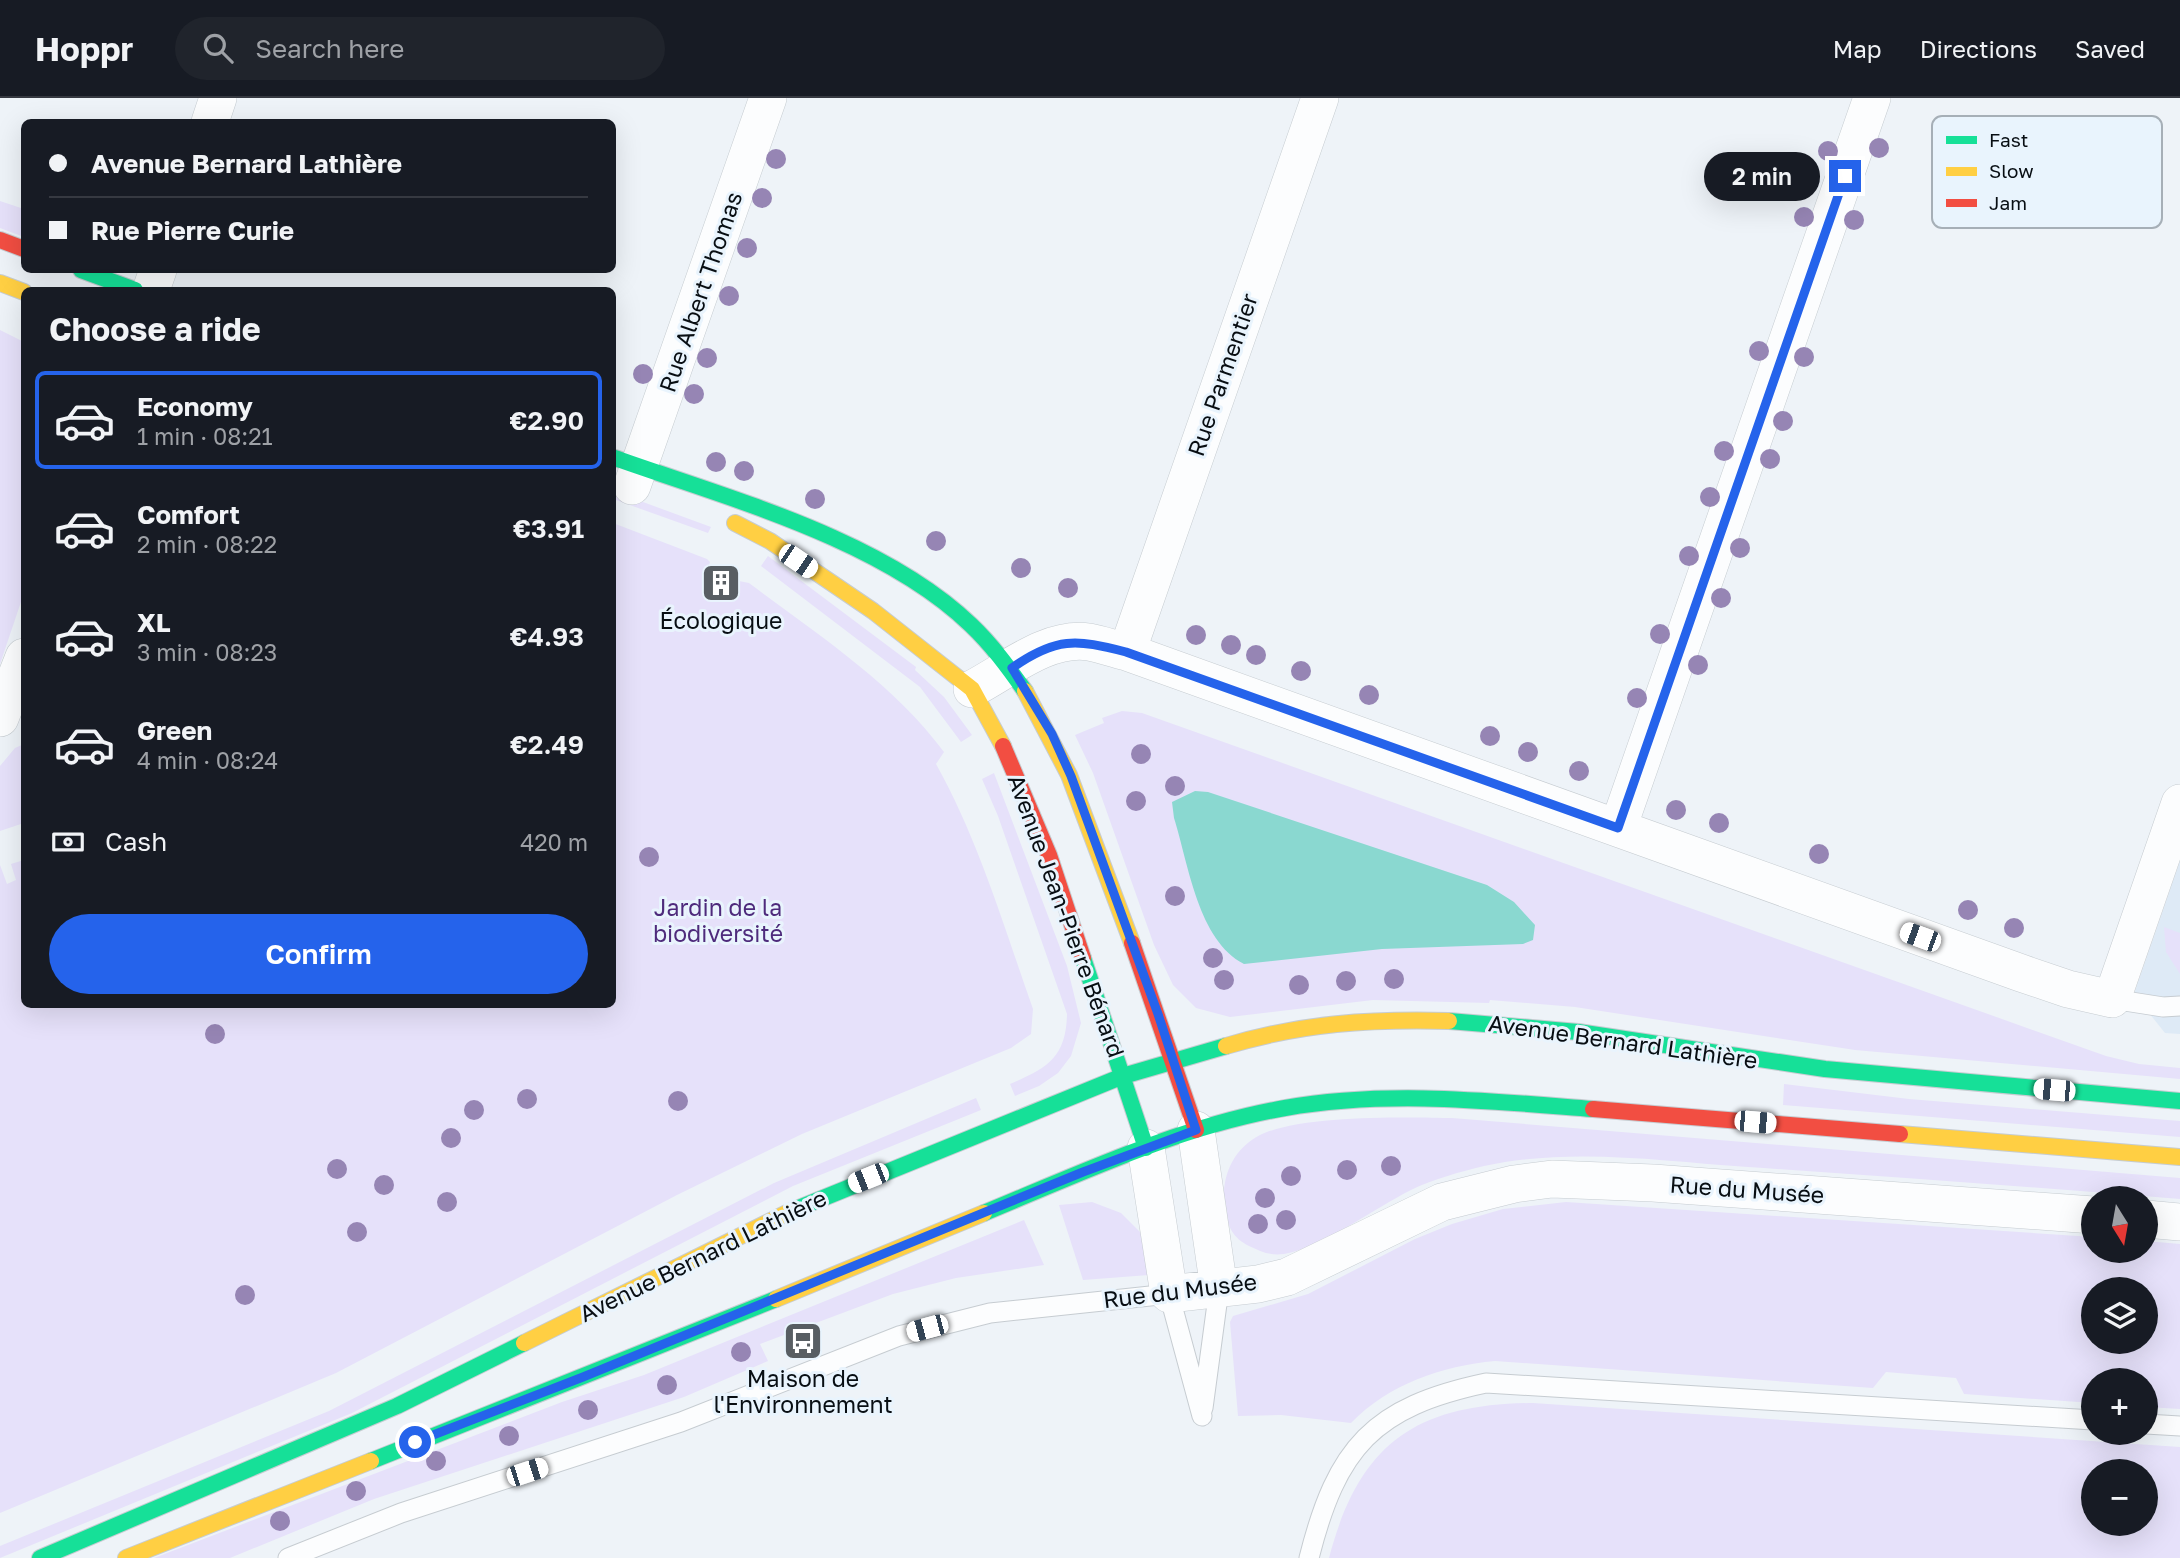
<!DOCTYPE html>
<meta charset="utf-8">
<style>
:root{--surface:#171b24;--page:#20242c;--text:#f1f3f6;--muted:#9ea1a6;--line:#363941;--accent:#2563eb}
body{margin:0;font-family:"Golos Text",sans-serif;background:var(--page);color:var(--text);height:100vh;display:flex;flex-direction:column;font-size:26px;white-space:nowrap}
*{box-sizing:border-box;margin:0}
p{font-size:23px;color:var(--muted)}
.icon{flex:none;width:38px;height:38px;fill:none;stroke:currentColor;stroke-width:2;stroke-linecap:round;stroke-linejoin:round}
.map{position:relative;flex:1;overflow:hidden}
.sheet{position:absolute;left:21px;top:189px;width:595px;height:721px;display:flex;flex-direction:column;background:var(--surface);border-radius:10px;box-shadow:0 7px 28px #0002}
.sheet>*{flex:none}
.top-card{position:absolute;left:21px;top:21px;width:595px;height:154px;border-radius:10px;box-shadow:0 7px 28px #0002;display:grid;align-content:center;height:154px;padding:0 28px;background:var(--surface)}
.needle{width:46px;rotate:169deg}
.tools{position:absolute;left:2081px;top:1088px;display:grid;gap:14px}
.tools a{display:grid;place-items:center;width:77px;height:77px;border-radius:50%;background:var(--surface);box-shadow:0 7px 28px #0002;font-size:35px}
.end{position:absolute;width:32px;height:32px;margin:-16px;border:9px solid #2563eb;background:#fff;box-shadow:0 0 0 4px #fff}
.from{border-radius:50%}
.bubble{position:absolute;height:49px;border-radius:24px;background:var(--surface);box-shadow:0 7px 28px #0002;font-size:23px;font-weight:600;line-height:49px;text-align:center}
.car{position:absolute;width:21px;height:42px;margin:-21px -10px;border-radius:9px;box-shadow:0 0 5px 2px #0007;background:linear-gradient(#fff 24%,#345 0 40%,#fff 0 76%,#345 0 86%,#fff 0)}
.top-card b{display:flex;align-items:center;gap:24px;height:66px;font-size:26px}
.top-card b+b{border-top:2px solid var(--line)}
.top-card i{width:18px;height:18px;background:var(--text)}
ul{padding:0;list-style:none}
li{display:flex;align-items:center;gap:21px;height:98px;margin:0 14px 10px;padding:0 14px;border:4px solid transparent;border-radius:10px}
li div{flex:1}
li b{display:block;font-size:26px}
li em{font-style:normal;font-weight:600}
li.current{border-color:var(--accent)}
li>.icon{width:63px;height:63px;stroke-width:1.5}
h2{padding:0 28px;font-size:32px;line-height:84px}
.pay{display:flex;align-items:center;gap:18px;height:77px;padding:0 28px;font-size:26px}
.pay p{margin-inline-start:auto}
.primary-button{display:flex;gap:14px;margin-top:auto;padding:14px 28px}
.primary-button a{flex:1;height:80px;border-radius:42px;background:var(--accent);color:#fff;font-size:28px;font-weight:600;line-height:80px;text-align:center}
header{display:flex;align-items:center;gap:42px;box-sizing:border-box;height:98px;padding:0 35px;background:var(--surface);border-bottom:2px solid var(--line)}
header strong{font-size:33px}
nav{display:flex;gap:38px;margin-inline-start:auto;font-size:24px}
.search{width:490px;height:63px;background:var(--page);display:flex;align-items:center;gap:18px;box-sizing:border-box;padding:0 24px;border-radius:38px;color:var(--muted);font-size:26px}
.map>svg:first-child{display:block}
</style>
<header>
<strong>Hoppr</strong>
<div class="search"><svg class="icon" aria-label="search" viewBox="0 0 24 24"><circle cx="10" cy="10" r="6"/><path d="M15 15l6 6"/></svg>Search here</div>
<nav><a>Map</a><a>Directions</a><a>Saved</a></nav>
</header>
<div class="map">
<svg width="2180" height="1460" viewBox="0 0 2180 1460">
<rect width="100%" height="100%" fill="#eef3f8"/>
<path fill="#deeaf6" d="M2180,763V936L2165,935L2134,896Z"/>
<path fill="#e6e1fa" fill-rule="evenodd" d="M0,103L24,111V139L0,130Z
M0,232L24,244V495L0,566Z
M613,393L711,429L708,435L613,401Z
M613,425L707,461L710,464L703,487L733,498L739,483L749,485C818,537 892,584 944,654L936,666C979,743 1004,829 1033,911L1031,936L1011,950L802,1036L677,1097L336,1275L0,1415V767L7,786L16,782L11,766L24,762V906H612Z
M768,458L916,569L915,572L944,599L972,637L961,644L920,589L761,468Z
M1122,613L1142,615L2106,958L2139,966L2180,970V981L1855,952L1575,909L1490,902L1489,905L1373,902L1230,919L1196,910L1173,887L1154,847L1093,675L1075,637L1104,625L1102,620Z
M24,646V725L0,733V668L15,650Z
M994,675L1067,868L1081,925L1071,958L1058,975L1039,988L1015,998L1010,986C1047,970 1066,960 1067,916L998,718L982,681Z
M2164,829L2180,835V876L2166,854Z
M1784,986L1909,1001L2180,1023V1039L1783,1007Z
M976,1000L981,1012L793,1088L352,1315L0,1460V1448L329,1313L774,1085Z
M1452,1020L2180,1080V1101C2036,1089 1892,1079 1748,1069C1661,1063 1571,1049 1484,1068C1460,1074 1433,1081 1411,1092C1375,1110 1321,1150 1284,1156C1269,1158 1260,1153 1249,1148C1233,1140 1228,1129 1225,1113C1220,1082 1231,1052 1260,1037C1300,1017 1406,1019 1452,1020Z
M1092,1104L1121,1115L1143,1137L1149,1177L1083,1182L1059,1107Z
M1566,1104L2093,1139V1153H2146V1143L2180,1146V1311L2146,1309V1283H2093V1305L1964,1296L1956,1280L1886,1274L1873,1290L1495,1263C1442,1268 1389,1286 1351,1325L1281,1317L1238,1318L1230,1224L1233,1218L1308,1196L1415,1141L1452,1126L1503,1111ZM2093,1192H2146V1244H2093Z
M1024,1122L1044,1167L956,1180L893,1196L760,1246L768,1263L684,1299L374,1401L230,1460H154L562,1304L644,1277Z
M1533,1305L2180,1349V1460H1329C1359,1346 1415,1306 1533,1305ZM2093,1374H2146V1426H2093Z"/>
<path fill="#8ad8d0" d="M1195,693L1208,694L1487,787L1514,804L1535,827L1533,842L1523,846L1382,851L1244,866C1198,842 1189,768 1174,720L1172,704Z"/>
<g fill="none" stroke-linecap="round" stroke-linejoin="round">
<g stroke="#c6ccd1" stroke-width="21">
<path id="lane" d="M2112,901L2163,909L2180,908
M1203,1310L1219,1191
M2146,1326L2180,1328
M288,1460L401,1415L681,1324L899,1238L990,1215L1169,1196L1202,1318
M1309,1460C1337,1349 1373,1309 1486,1285L2093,1322"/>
</g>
<g stroke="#c6ccd1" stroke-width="38">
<path id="street" d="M210,24L218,0
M151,192L158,172
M632,388L768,0
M1127,554L1320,0
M972,591C1007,573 1047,538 1089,544C1101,546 1114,551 1127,554L2021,875L2068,891L2112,901L2180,705
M0,620L24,559
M1618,730L1872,0
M1196,1032L1219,1191
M1146,1050L1169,1196L1258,1186L1287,1179L1442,1104L1514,1086L1552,1081L1653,1085L2093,1117
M2146,1121L2180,1124"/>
</g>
<g stroke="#c6ccd1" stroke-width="18">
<path id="fast" d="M81,172L135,192
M612,359C727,400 882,441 971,527C992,547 1008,569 1025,593
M1083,860L1146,1050
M1449,923L1578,934L1825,971L2180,1003
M789,1114L1123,978L1226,948
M984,1115C1081,1075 1181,1028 1285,1010C1387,992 1490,1003 1593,1011
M371,1363L776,1201
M40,1460L397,1308L524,1245"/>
</g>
<g stroke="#c6ccd1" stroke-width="18">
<path id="slow" d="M0,185L24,194
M735,425L770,443L873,513L972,591L1003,648
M1025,593L1069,677L1132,845
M1226,948C1303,925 1369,921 1449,923
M1900,1036L2180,1059
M776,1201L984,1115
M524,1245L789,1114
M126,1460L371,1363"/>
</g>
<g stroke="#c6ccd1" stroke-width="18">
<path id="jam" d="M0,142L24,151
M1003,648L1049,757L1083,860
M1132,845L1196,1032
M1593,1011L1900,1036"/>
</g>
<use href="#lane" stroke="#fcfdfe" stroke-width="19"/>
<use href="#street" stroke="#fcfdfe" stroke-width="37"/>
<use href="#fast" stroke="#16e098" stroke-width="16"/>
<use href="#slow" stroke="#ffcf43" stroke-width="16"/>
<use href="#jam" stroke="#f24e42" stroke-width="16"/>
</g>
<g fill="#9685b4">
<circle cx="1879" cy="50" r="10"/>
<circle cx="1828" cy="53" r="10"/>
<circle cx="776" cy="61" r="10"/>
<circle cx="762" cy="100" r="10"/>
<circle cx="1804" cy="119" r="10"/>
<circle cx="1854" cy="122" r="10"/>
<circle cx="747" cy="150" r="10"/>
<circle cx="729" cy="198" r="10"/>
<circle cx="1759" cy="253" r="10"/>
<circle cx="1804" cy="259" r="10"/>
<circle cx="707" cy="260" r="10"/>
<circle cx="643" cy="276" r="10"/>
<circle cx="694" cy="296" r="10"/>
<circle cx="1783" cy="323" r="10"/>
<circle cx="1724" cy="353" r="10"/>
<circle cx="1770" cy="361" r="10"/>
<circle cx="716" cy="364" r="10"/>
<circle cx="744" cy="373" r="10"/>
<circle cx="1710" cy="399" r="10"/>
<circle cx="815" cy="401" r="10"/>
<circle cx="936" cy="443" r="10"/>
<circle cx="1740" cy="450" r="10"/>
<circle cx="1689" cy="458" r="10"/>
<circle cx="1021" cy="470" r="10"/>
<circle cx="1068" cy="490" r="10"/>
<circle cx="1721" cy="500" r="10"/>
<circle cx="1660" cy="536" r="10"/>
<circle cx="1196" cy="537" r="10"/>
<circle cx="1231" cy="547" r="10"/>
<circle cx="1256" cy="557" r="10"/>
<circle cx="1698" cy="567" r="10"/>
<circle cx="1301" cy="573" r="10"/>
<circle cx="1369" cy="597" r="10"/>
<circle cx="1637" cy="600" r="10"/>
<circle cx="1490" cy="638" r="10"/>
<circle cx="1528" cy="654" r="10"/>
<circle cx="1141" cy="656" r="10"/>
<circle cx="1579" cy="673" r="10"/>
<circle cx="1175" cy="688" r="10"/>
<circle cx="1136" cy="703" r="10"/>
<circle cx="1676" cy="712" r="10"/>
<circle cx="1719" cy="725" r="10"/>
<circle cx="1819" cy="756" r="10"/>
<circle cx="649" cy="759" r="10"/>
<circle cx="1175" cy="798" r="10"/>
<circle cx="1968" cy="812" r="10"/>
<circle cx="2014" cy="830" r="10"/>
<circle cx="1213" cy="860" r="10"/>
<circle cx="1394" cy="881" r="10"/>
<circle cx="1224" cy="882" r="10"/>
<circle cx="1346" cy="883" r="10"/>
<circle cx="1299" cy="887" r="10"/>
<circle cx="215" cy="936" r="10"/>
<circle cx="527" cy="1001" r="10"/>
<circle cx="678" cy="1003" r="10"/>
<circle cx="474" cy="1012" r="10"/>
<circle cx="451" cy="1040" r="10"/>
<circle cx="1391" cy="1068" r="10"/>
<circle cx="337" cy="1071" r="10"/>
<circle cx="1347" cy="1072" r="10"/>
<circle cx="1291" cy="1078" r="10"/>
<circle cx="384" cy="1087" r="10"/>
<circle cx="1265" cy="1100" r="10"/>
<circle cx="447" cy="1104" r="10"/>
<circle cx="1286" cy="1122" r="10"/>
<circle cx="1258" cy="1126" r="10"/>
<circle cx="357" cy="1134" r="10"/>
<circle cx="245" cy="1197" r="10"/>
<circle cx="741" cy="1254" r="10"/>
<circle cx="667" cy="1287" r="10"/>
<circle cx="588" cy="1312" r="10"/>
<circle cx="509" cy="1338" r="10"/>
<circle cx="436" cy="1363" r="10"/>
<circle cx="356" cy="1393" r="10"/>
<circle cx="280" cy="1423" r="10"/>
</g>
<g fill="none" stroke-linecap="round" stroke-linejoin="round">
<path stroke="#2563eb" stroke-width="9" d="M415,1344L583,1279L1083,1074L1196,1032L1158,916L1071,678L1052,636L1012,570C1056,539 1076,541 1126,554L1618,730L1845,78"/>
</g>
<defs>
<g id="building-square" transform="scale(2.0125)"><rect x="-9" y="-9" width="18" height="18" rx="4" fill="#585e63" stroke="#e9f4fd"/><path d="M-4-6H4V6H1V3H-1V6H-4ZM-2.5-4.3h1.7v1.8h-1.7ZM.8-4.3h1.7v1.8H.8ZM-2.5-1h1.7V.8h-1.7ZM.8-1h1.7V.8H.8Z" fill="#fff"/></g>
<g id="bus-square" transform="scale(2.0125)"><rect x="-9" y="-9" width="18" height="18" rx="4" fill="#585e63" stroke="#e9f4fd"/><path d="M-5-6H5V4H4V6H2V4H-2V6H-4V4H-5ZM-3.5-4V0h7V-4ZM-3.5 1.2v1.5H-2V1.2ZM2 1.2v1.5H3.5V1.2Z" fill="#fff"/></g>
</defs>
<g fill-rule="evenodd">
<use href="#building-square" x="721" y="485"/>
<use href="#bus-square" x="803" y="1243"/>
</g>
<g text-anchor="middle" stroke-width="6" stroke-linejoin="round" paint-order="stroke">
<g font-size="23" fill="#080e13" stroke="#e9f4fd">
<text transform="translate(701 194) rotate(-71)" y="8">Rue Albert Thomas</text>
<text transform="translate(1223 277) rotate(-71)" y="8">Rue Parmentier</text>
<text transform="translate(1066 818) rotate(70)" y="8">Avenue Jean-Pierre Bénard</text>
<text transform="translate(1623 944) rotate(8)" y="8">Avenue Bernard Lathière</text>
<text transform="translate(1747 1092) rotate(4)" y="8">Rue du Musée</text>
<text transform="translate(703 1158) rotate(-26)" y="8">Avenue Bernard Lathière</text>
<text transform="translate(1180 1193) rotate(-7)" y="8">Rue du Musée</text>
</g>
<g font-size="23" fill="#080e13" stroke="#e9f4fd">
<text x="721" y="531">Écologique</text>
<text x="803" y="1289">Maison de<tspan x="803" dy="26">l'Environnement</tspan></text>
</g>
<g font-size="23" fill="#4e2b7c" stroke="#e9f4fd">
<text x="718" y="818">Jardin de la<tspan x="718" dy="26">biodiversité</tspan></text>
</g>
</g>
<rect x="1932" y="18" width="230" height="112" rx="10" fill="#e9f4fd" stroke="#a6afb7" stroke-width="2"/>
<rect x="1946" y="38" width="31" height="8" fill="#16e098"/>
<rect x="1946" y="69" width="31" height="9" fill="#ffcf43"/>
<rect x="1946" y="101" width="31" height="8" fill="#f24e42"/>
<g font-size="19" fill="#080e13">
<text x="1989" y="49">Fast</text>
<text x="1989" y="80">Slow</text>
<text x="1989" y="112">Jam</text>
</g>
</svg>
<div class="tools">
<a><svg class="needle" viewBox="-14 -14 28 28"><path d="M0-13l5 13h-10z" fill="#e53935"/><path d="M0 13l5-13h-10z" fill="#9ea1a6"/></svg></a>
<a><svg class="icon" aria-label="layers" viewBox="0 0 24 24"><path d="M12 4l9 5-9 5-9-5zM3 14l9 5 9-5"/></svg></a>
<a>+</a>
<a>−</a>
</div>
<i class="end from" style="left:415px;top:1344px"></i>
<i class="end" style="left:1845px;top:78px"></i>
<div class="bubble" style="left:1704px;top:54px;width:116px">2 min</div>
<i class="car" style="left:798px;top:463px;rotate:124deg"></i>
<i class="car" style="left:1920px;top:839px;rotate:290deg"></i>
<i class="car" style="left:2054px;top:992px;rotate:275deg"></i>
<i class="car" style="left:1755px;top:1024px;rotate:95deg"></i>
<i class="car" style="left:868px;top:1080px;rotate:248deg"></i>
<i class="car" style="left:927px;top:1230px;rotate:255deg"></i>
<i class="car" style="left:527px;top:1374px;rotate:72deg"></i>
<div class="top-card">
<b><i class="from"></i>Avenue Bernard Lathière</b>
<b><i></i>Rue Pierre Curie</b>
</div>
<section class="sheet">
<h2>Choose a ride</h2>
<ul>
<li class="current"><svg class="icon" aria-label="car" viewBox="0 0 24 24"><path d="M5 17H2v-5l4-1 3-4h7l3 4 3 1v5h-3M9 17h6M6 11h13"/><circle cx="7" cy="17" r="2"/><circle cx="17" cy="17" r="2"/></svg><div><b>Economy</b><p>1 min · 08:21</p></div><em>€2.90</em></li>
<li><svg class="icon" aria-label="car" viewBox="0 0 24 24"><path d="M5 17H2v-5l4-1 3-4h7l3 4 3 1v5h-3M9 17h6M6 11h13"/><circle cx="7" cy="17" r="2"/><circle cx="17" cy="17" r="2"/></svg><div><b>Comfort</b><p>2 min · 08:22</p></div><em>€3.91</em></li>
<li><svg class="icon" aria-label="car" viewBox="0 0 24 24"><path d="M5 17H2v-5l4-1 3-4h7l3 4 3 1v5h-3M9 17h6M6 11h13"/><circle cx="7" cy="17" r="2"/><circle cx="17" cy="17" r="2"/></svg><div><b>XL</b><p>3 min · 08:23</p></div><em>€4.93</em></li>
<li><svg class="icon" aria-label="car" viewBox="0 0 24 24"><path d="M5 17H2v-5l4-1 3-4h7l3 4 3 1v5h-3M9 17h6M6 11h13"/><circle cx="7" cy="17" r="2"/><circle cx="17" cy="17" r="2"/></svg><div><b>Green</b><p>4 min · 08:24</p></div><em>€2.49</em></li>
</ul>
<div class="pay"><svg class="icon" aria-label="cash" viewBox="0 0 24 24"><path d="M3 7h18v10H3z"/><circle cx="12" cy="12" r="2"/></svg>Cash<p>420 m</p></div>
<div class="primary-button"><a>Confirm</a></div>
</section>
</div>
